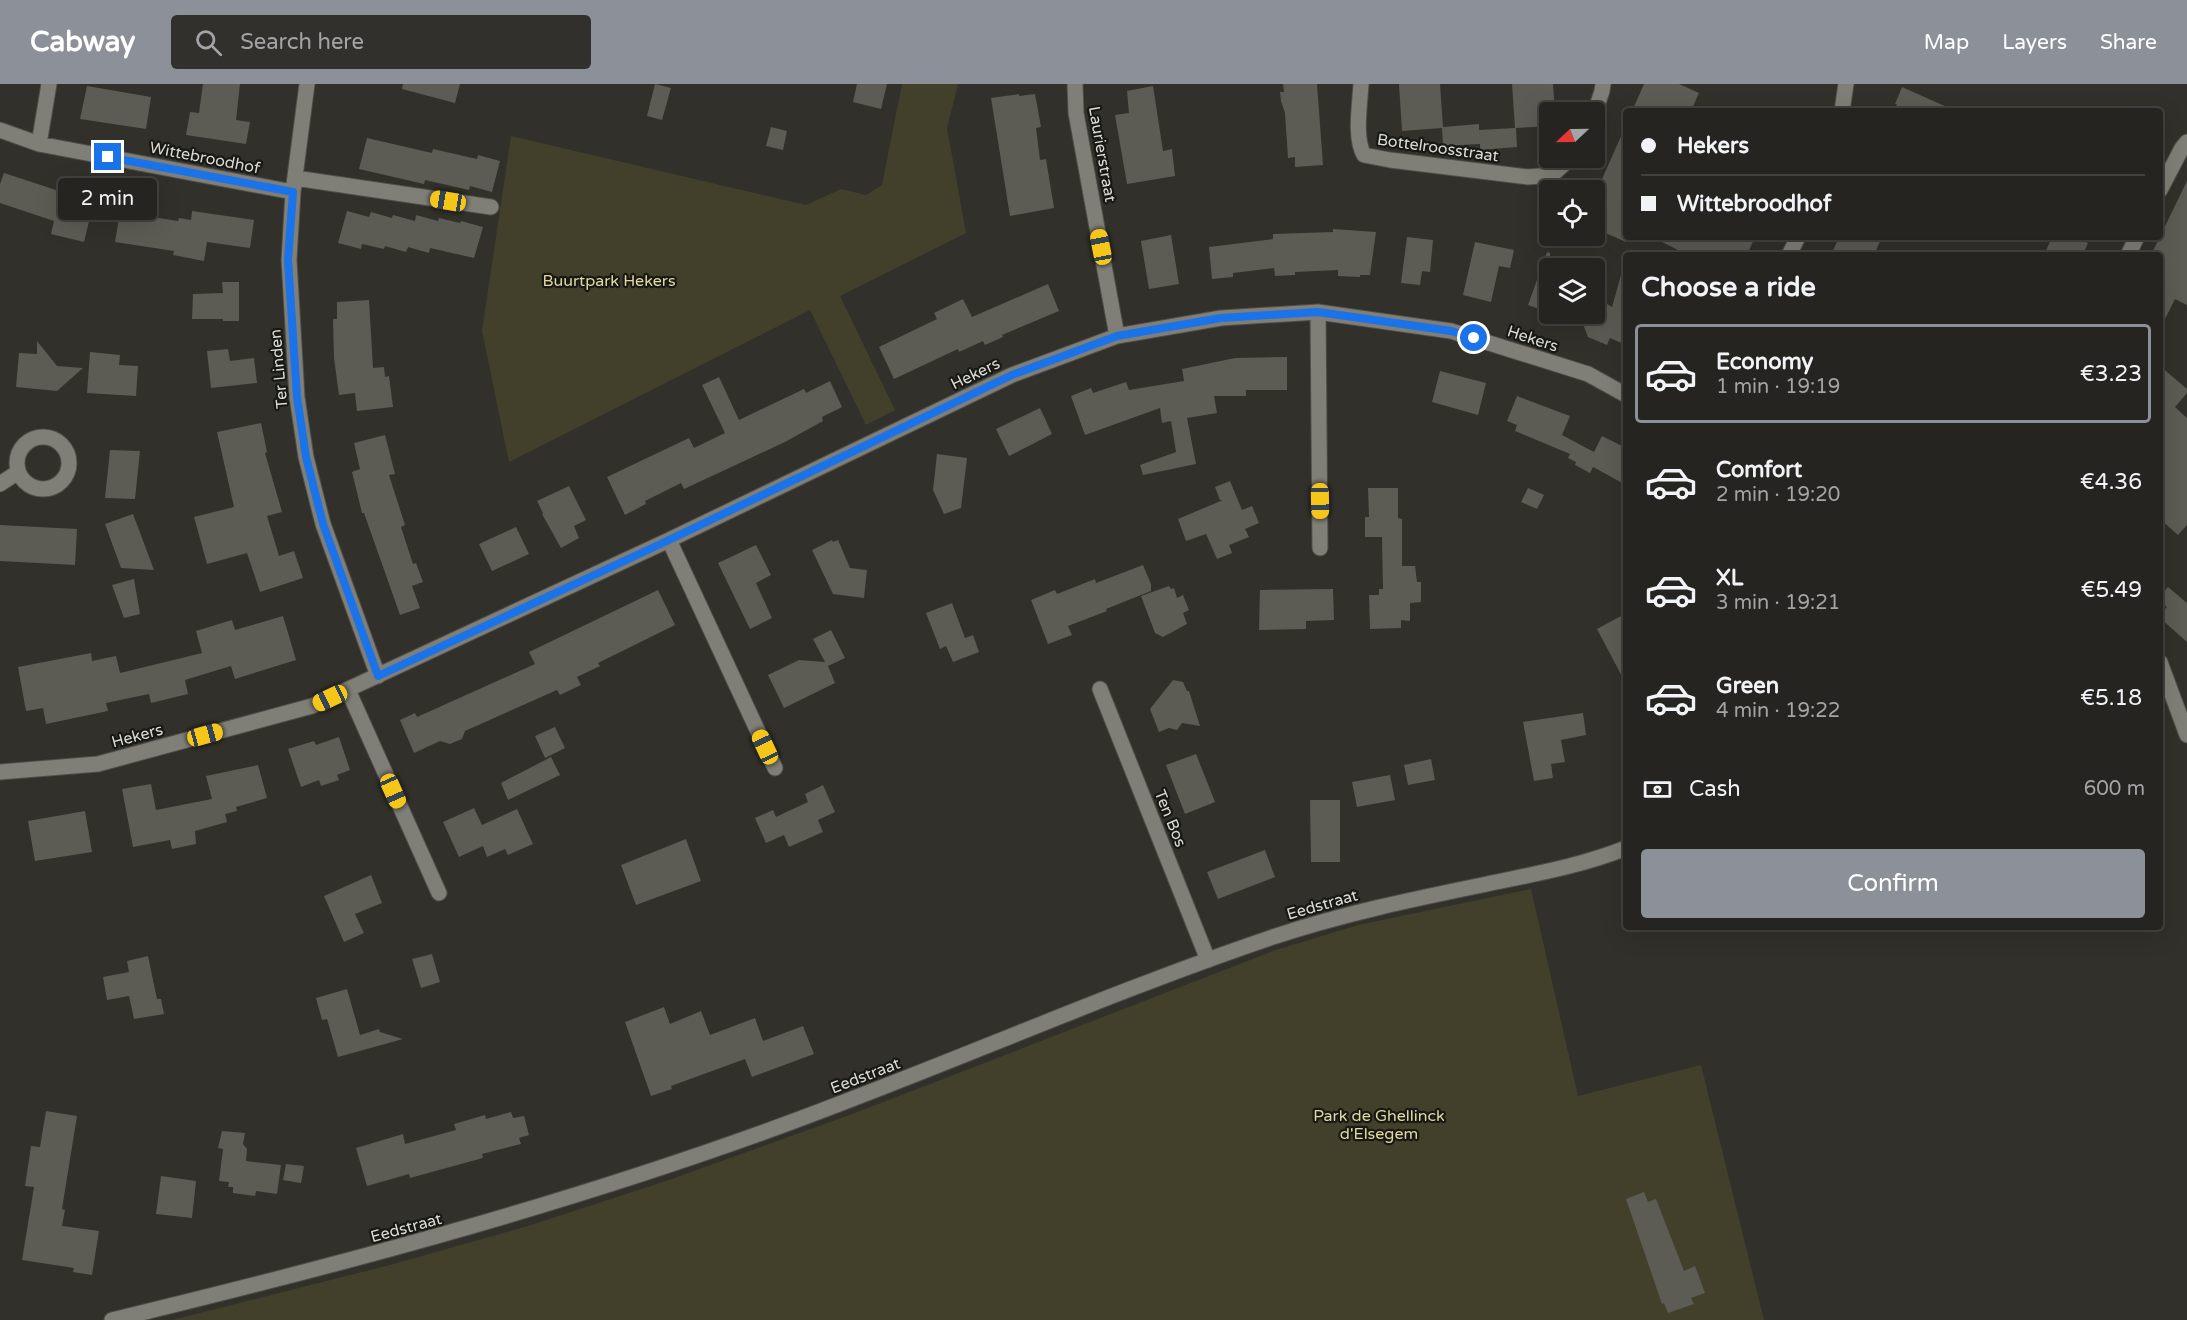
<!DOCTYPE html>
<meta charset="utf-8">
<style>
:root{--surface:#252420;--page:#31302d;--text:#f1f3f6;--muted:#a3a4a5;--line:#42413e;--accent:#8c9099}
body{margin:0;font-family:"Varela Round",sans-serif;background:var(--page);color:var(--text);height:100vh;display:flex;flex-direction:column;font-size:22px;white-space:nowrap}
*{box-sizing:border-box;margin:0}
p{font-size:20px;color:var(--muted)}
.icon{flex:none;width:33px;height:33px;fill:none;stroke:currentColor;stroke-width:2;stroke-linecap:round;stroke-linejoin:round}
.map{position:relative;flex:1;overflow:hidden}
.sheet{position:absolute;left:1623px;top:168px;width:540px;height:678px;display:flex;flex-direction:column;background:var(--surface);border-radius:6px;box-shadow:0 6px 24px #0002,0 0 0 2px var(--line)}
.sheet>*{flex:none}
.top-card{position:absolute;left:1623px;top:24px;width:540px;height:132px;border-radius:6px;box-shadow:0 6px 24px #0002,0 0 0 2px var(--line);display:grid;align-content:center;height:132px;padding:0 18px;background:var(--surface)}
.needle{width:39px;rotate:248deg}
.fabs{position:absolute;left:1539px;top:18px;display:grid;gap:12px}
.fabs a{display:grid;place-items:center;width:66px;height:66px;border-radius:6px;background:var(--surface);box-shadow:0 6px 24px #0002,0 0 0 2px var(--line);font-size:30px}
.end{position:absolute;width:27px;height:27px;margin:-14px;border:8px solid #1a73e8;background:#fff;box-shadow:0 0 0 3px #fff}
.from{border-radius:50%}
.bubble{position:absolute;height:42px;border-radius:6px;background:var(--surface);box-shadow:0 6px 24px #0002,0 0 0 2px var(--line);font-size:20px;font-weight:600;line-height:42px;text-align:center}
.car{position:absolute;width:18px;height:36px;margin:-18px -9px;border-radius:8px;box-shadow:0 0 4px 2px #0007;background:linear-gradient(#f5c518 24%,#345 0 40%,#f5c518 0 76%,#345 0 86%,#f5c518 0)}
.top-card b{display:flex;align-items:center;gap:21px;height:57px;font-size:22px}
.top-card b+b{border-top:2px solid var(--line)}
.top-card i{width:15px;height:15px;background:var(--text)}
ul{padding:0;list-style:none}
li{display:flex;align-items:center;gap:18px;height:99px;margin:0 12px 9px;padding:0 6px;border:3px solid transparent;border-radius:6px}
li div{flex:1}
li b{display:block;font-size:22px}
li em{font-style:normal;font-weight:600}
li.on{border-color:var(--accent)}
li>.icon{width:54px;height:54px;stroke-width:1.5}
h2{padding:0 18px;font-size:27px;line-height:72px}
.pay{display:flex;align-items:center;gap:15px;height:66px;padding:0 18px;font-size:22px}
.pay p{margin-inline-start:auto}
.primary-button{display:flex;gap:12px;margin-top:auto;padding:12px 18px}
.primary-button a{flex:1;height:69px;border-radius:6px;background:var(--accent);color:#fff;font-size:24px;font-weight:600;line-height:69px;text-align:center}
header{display:flex;align-items:center;gap:36px;box-sizing:border-box;height:84px;padding:0 30px;background:var(--accent);color:#fff}
header strong{font-size:28px}
nav{display:flex;gap:33px;margin-inline-start:auto;font-size:21px}
.search{width:420px;height:54px;background:var(--page);display:flex;align-items:center;gap:15px;box-sizing:border-box;padding:0 21px;border-radius:6px;color:var(--muted);font-size:22px}
.map>svg:first-child{display:block}
</style>
<header>
<strong>Cabway</strong>
<div class="search"><svg class="icon" aria-label="search" viewBox="0 0 24 24"><circle cx="10" cy="10" r="6"/><path d="M15 15l6 6"/></svg>Search here</div>
<nav><a>Map</a><a>Layers</a><a>Share</a></nav>
</header>
<div class="map">
<svg width="2187" height="1236" viewBox="0 0 2187 1236">
<rect width="100%" height="100%" fill="#31302a"/>
<path fill="#42402b" d="M902,0H958L947,44L966,149L840,212L895,326L866,341L810,226L509,378L482,247L511,52L806,121L841,105L866,111L882,101Z
M1531,805L1578,1012L1701,981L1764,1236H172L390,1181L528,1142L669,1096L855,1029L1276,866L1358,841Z"/>
<path fill="#5c5b54" d="M203,0H240L236,36L250,38L246,60L186,51L190,28L199,29Z
M403,0H460L455,19L402,5Z
M655,0L671,4L662,36L647,32Z
M857,0H887L881,25L853,18Z
M1283,0H1317L1323,81L1295,83V73L1288,74L1285,29L1281,17L1280,8H1284Z
M1399,0H1440L1443,43L1479,40V46L1515,44L1512,0H1553L1555,28H1550V42L1516,44L1517,63L1480,66V60L1443,62L1442,44L1402,47Z
M1644,0H1679L1699,9L1691,27H1632Z
M87,2L151,13L146,45L80,35Z
M1153,2L1163,67L1172,65L1175,92L1127,100L1115,31L1129,29L1127,7Z
M1902,3L1956,27H1894L1897,20H1895Z
M1019,10V12L1035,10L1041,43L1036,44L1040,76L1046,75L1054,124L1010,132L991,14Z
M1626,41V158L1594,144V113Z
M771,43L787,47L783,66L766,62Z
M367,54L432,69L433,65L477,75L478,71L500,77L492,108L470,102L469,106L425,96L424,100L359,85Z
M4,89L59,107L60,104L82,109L80,118L93,121L84,158L51,150L54,137L0,119V100Z
M2187,97V221L2175,215L2160,245V171H2151Z
M192,127L254,136L250,164L207,158L204,177L173,171L174,167L115,158L120,128L178,137L179,134L191,136Z
M347,127L369,133L371,128L392,134L393,131L415,137L416,131L438,137L439,134L460,139L461,137L483,143L474,174L430,164L429,169L408,163L406,168L385,162L384,165L362,160L361,165L338,159Z
M1333,145L1376,148L1370,191H1360V193L1338,192V186L1295,188V191L1275,192L1274,184L1233,189V193L1212,195L1209,163L1273,155V150L1333,148Z
M1171,151L1179,200L1149,205L1141,157Z
M1407,153L1433,156L1430,188L1422,187L1420,201L1401,199Z
M1652,153H1755L1747,171H1688Z
M1839,153H1882L1874,171H1831Z
M2052,153H2074L2088,159L2083,171H2044Z
M1475,158L1514,166L1510,184L1499,182L1491,218L1463,211Z
M1547,168L1550,169V229L1528,221Z
M1621,191H1626V261L1610,254L1607,261L1588,253L1579,230H1595L1598,222L1605,225L1607,220L1612,223Z
M222,198H239V237H223V235H192L193,210L223,209Z
M1048,200L1059,227L1002,251L1003,253L985,261L983,257L959,268L958,265L894,295L879,263L937,235L934,229L963,215L972,233Z
M369,216L373,284L384,283L385,293L389,292L393,323L357,327L355,309L339,311L334,274L333,235H337V218Z
M37,257L57,282L83,284L57,307L16,303L19,269L37,270Z
M228,265L230,277L254,274L257,299L211,304L207,267Z
M90,268L120,271L119,281L138,282L136,312L87,309Z
M1287,273V306H1246V312H1214L1217,329L1187,334L1196,380L1143,391L1140,381L1176,368L1171,337L1162,339L1160,324L1085,351L1071,312L1091,304L1093,309L1126,298L1129,306L1184,297L1182,285L1235,274Z
M2160,282L2187,305V309L2175,323L2187,334V441L2178,451L2160,435Z
M1440,287L1486,299L1478,331L1432,318Z
M719,293L739,336L804,305L806,309L830,297L842,323L822,333L823,337L785,358L684,405L681,399L645,417L646,420L625,431L607,393L689,354L694,364L725,349L702,301Z
M1517,312L1570,332L1562,351L1594,368L1602,352L1626,364V401L1593,383L1590,389L1575,381L1576,378L1568,374L1570,370L1515,347L1517,341L1507,337Z
M1040,324L1052,350L1009,372L996,345Z
M261,339L267,368L265,369L282,428L267,432L279,472L294,467L303,494L260,508L247,469L207,480L194,433L234,423L217,348Z
M385,351L395,390L389,391L405,441L401,443L413,480L416,479L423,498L412,502L420,524L400,531L364,429H362L352,388L360,385L354,359Z
M110,366L140,367L135,415L105,414Z
M937,370L967,374L961,424L944,430L933,406Z
M1230,397L1242,426L1252,422L1259,439L1245,445L1249,453L1229,461L1232,469L1217,475L1206,450L1186,457L1178,435L1223,416H1220L1215,403Z
M569,402L586,436L574,442L579,454L561,464L542,430L543,429L537,417Z
M1368,404H1398V434L1402,435V482H1415L1417,498H1421V518L1410,519V537L1401,536V544L1370,545L1369,511H1379V505H1383L1382,453H1365V433H1369Z
M1528,404L1544,411L1537,425L1521,418Z
M133,430L154,486L121,484L105,440Z
M0,441L77,445L75,481L0,477Z
M516,443L529,470L492,487L479,460Z
M832,456L833,458L838,456L850,484L867,486L864,514L833,510L812,466Z
M756,461L771,491L756,499L772,534L750,545L718,479Z
M1143,481L1151,500V507L1106,525L1107,527L1068,542L1072,551L1048,560L1031,516L1055,506L1057,510L1095,495L1096,499Z
M134,495L140,530L124,534L112,501Z
M1169,502L1171,505L1174,504L1177,514L1183,511L1189,526L1183,529L1187,540L1163,553L1155,549L1141,512Z
M2168,503L2187,519V558L2160,534V530L2167,523L2160,517V512Z
M1333,505L1334,536L1306,537V545L1259,546L1260,506Z
M658,506L675,541L598,579L600,582L577,593L581,601L560,611L557,606L465,647L462,655L450,660L440,657L414,669L400,636L415,629L417,633L535,580L529,568Z
M952,519L965,554L973,551L979,568L953,578L946,562L940,565L926,529Z
M283,532L296,576L235,595L231,582L185,596L188,610L151,619L149,610L106,619L108,627L46,640L43,624L26,627L18,583L91,569L92,577L116,572L120,589L202,569L196,547L232,536L235,546Z
M1621,532L1626,542V600L1597,545Z
M831,546L845,574L828,582L835,599L784,624L768,591L799,576L825,578L813,555Z
M1173,596L1183,598L1187,607H1189L1200,642L1182,639L1177,646L1169,644L1159,648L1150,625Z
M1583,629L1586,651L1561,656L1565,678L1551,680L1553,694L1534,697L1523,638Z
M555,643L565,664L545,674L535,652Z
M339,653L350,686L337,691L339,696L321,702L319,696L301,703L288,665L314,657L316,661Z
M1196,670L1215,718L1185,730L1166,681Z
M551,673L560,691L508,716L501,699Z
M1431,675L1435,696L1408,701L1404,681Z
M258,681L267,714L236,723L237,727L225,730L227,738L195,747L196,760L172,765L170,756L133,763L122,705L151,700L156,726L212,715L206,692Z
M1390,691L1395,716L1357,723L1352,698Z
M823,701L835,728L818,736L823,748L789,763L784,751L766,759L755,734L773,726L776,733L808,718L805,710Z
M1310,716H1340V778H1311Z
M474,724L482,741L517,725L533,760L508,771L505,765L487,773L483,762L459,773L443,738Z
M85,727L92,768L35,777L28,737Z
M686,755L701,797L636,821L621,781Z
M1265,766L1275,793L1218,815L1207,788Z
M371,791L382,819L355,830L364,849L344,858L324,812Z
M432,870L440,898L421,904L412,875Z
M148,872L157,915H161L164,930L134,935L129,912L107,916L103,893L129,888L127,877Z
M347,905L360,951L379,945L380,948L403,955L338,973L327,935L322,936L316,914Z
M664,923L670,940L701,927L710,951L755,934L763,957L803,942L814,970L752,993L745,975L671,1002L672,1005L651,1012L625,938Z
M46,1027L77,1032L62,1125L65,1126L62,1142L99,1147L92,1191L73,1188L74,1184L22,1176L34,1103L25,1102L31,1062L40,1063Z
M511,1028L513,1034L524,1032L529,1051L519,1054L521,1060L482,1070L483,1074L410,1094L409,1090L367,1102L356,1064L403,1050L405,1060L456,1046L454,1040L485,1031L486,1035Z
M222,1047L245,1049L243,1060L247,1065L246,1077L281,1081L277,1110L256,1107L255,1112L233,1109V1103H228L229,1098L219,1097L223,1065L218,1064Z
M286,1080L304,1082L301,1099L283,1096Z
M161,1092L196,1097L192,1134L156,1130Z
M1644,1108L1648,1118L1656,1115L1684,1187L1695,1182L1705,1209L1691,1214L1694,1220L1668,1229L1664,1219L1662,1220L1626,1115Z"/>
<g fill="none" stroke-linecap="round" stroke-linejoin="round">
<g stroke="#4f4f49" stroke-width="17">
<path id="minor" d="M307,0L293,108L289,176L297,313L306,373L323,440L378,592
M1075,0L1076,29L1117,252
M1361,0C1360,20 1354,54 1364,71L1390,76L1528,93L1552,91L1571,74
M1842,27L1846,0
M1594,31L1602,7L1603,0
M0,46L39,60L293,108
M39,60L49,0
M295,94L491,123
M2160,106L2182,64L2187,58
M1789,171L1798,153
M2128,171L2137,153
M1318,228L1320,464
M17 379a26 26 0 1 1 52 0a26 26 0 1 1-52 0Z
M0,400L18,388
M669,456L775,684
M2160,578L2187,651
M1100,605L1208,876
M348,606L439,809
M0,688L98,680L312,622L669,456L1012,291L1117,252L1221,234L1318,228L1451,247L1588,290L1626,311
M112,1236C332,1183 550,1125 764,1048C934,987 1099,912 1270,854C1341,830 1414,815 1487,800C1534,790 1581,782 1626,764"/>
</g>
<use href="#minor" stroke="#7f7e77" stroke-width="15"/>
</g>
<g fill="none" stroke-linecap="round" stroke-linejoin="round">
<path stroke="#1a73e8" stroke-width="8" d="M108,73L293,108L288,176L297,313L306,373L323,440L378,592L669,456L1012,291L1117,252L1221,234L1318,228L1451,247L1474,254"/>
</g>
<g text-anchor="middle" stroke-width="4.5" stroke-linejoin="round" paint-order="stroke">
<g font-size="16" fill="#dbdbd6" stroke="#181815">
<text transform="translate(1438 63) rotate(8)" y="6">Bottelroosstraat</text>
<text transform="translate(1103 70) rotate(80)" y="6">Laurierstraat</text>
<text transform="translate(205 73) rotate(11)" y="6">Wittebroodhof</text>
<text transform="translate(1533 254) rotate(18)" y="6">Hekers</text>
<text transform="translate(278 285) rotate(-95)" y="6">Ter Linden</text>
<text transform="translate(975 289) rotate(-26)" y="6">Hekers</text>
<text transform="translate(137 651) rotate(-15)" y="6">Hekers</text>
<text transform="translate(1171 734) rotate(68)" y="6">Ten Bos</text>
<text transform="translate(1322 820) rotate(-16)" y="6">Eedstraat</text>
<text transform="translate(865 991) rotate(-21)" y="6">Eedstraat</text>
<text transform="translate(406 1143) rotate(-15)" y="6">Eedstraat</text>
</g>
<g font-size="16" fill="#e1d9a1" stroke="#181815">
<text x="609" y="202">Buurtpark Hekers</text>
<text x="1379" y="1037">Park de Ghellinck<tspan x="1379" dy="18">d'Elsegem</tspan></text>
</g>
</g>
</svg>
<div class="fabs">
<a><svg class="needle" viewBox="-14 -14 28 28"><path d="M0-13l5 13h-10z" fill="#e53935"/><path d="M0 13l5-13h-10z" fill="#a3a4a5"/></svg></a>
<a><svg class="icon" aria-label="locate" viewBox="0 0 24 24"><circle cx="12" cy="12" r="6"/><path d="M12 2v4M12 18v4M2 12h4M18 12h4"/></svg></a>
<a><svg class="icon" aria-label="layers" viewBox="0 0 24 24"><path d="M12 4l9 5-9 5-9-5zM3 14l9 5 9-5"/></svg></a>
</div>
<i class="end from" style="left:1474px;top:254px"></i>
<i class="end" style="left:108px;top:73px"></i>
<div class="bubble" style="left:58px;top:94px;width:99px">2 min</div>
<i class="car" style="left:448px;top:117px;rotate:279deg"></i>
<i class="car" style="left:1101px;top:163px;rotate:349deg"></i>
<i class="car" style="left:1320px;top:417px;rotate:179deg"></i>
<i class="car" style="left:330px;top:614px;rotate:245deg"></i>
<i class="car" style="left:205px;top:651px;rotate:75deg"></i>
<i class="car" style="left:765px;top:663px;rotate:335deg"></i>
<i class="car" style="left:393px;top:707px;rotate:156deg"></i>
<div class="top-card">
<b><i class="from"></i>Hekers</b>
<b><i></i>Wittebroodhof</b>
</div>
<section class="sheet">
<h2>Choose a ride</h2>
<ul>
<li class="on"><svg class="icon" aria-label="car" viewBox="0 0 24 24"><path d="M5 17H2v-5l4-1 3-4h7l3 4 3 1v5h-3M9 17h6M6 11h13"/><circle cx="7" cy="17" r="2"/><circle cx="17" cy="17" r="2"/></svg><div><b>Economy</b><p>1 min · 19:19</p></div><em>€3.23</em></li>
<li><svg class="icon" aria-label="car" viewBox="0 0 24 24"><path d="M5 17H2v-5l4-1 3-4h7l3 4 3 1v5h-3M9 17h6M6 11h13"/><circle cx="7" cy="17" r="2"/><circle cx="17" cy="17" r="2"/></svg><div><b>Comfort</b><p>2 min · 19:20</p></div><em>€4.36</em></li>
<li><svg class="icon" aria-label="car" viewBox="0 0 24 24"><path d="M5 17H2v-5l4-1 3-4h7l3 4 3 1v5h-3M9 17h6M6 11h13"/><circle cx="7" cy="17" r="2"/><circle cx="17" cy="17" r="2"/></svg><div><b>XL</b><p>3 min · 19:21</p></div><em>€5.49</em></li>
<li><svg class="icon" aria-label="car" viewBox="0 0 24 24"><path d="M5 17H2v-5l4-1 3-4h7l3 4 3 1v5h-3M9 17h6M6 11h13"/><circle cx="7" cy="17" r="2"/><circle cx="17" cy="17" r="2"/></svg><div><b>Green</b><p>4 min · 19:22</p></div><em>€5.18</em></li>
</ul>
<div class="pay"><svg class="icon" aria-label="cash" viewBox="0 0 24 24"><path d="M3 7h18v10H3z"/><circle cx="12" cy="12" r="2"/></svg>Cash<p>600 m</p></div>
<div class="primary-button"><a>Confirm</a></div>
</section>
</div>
